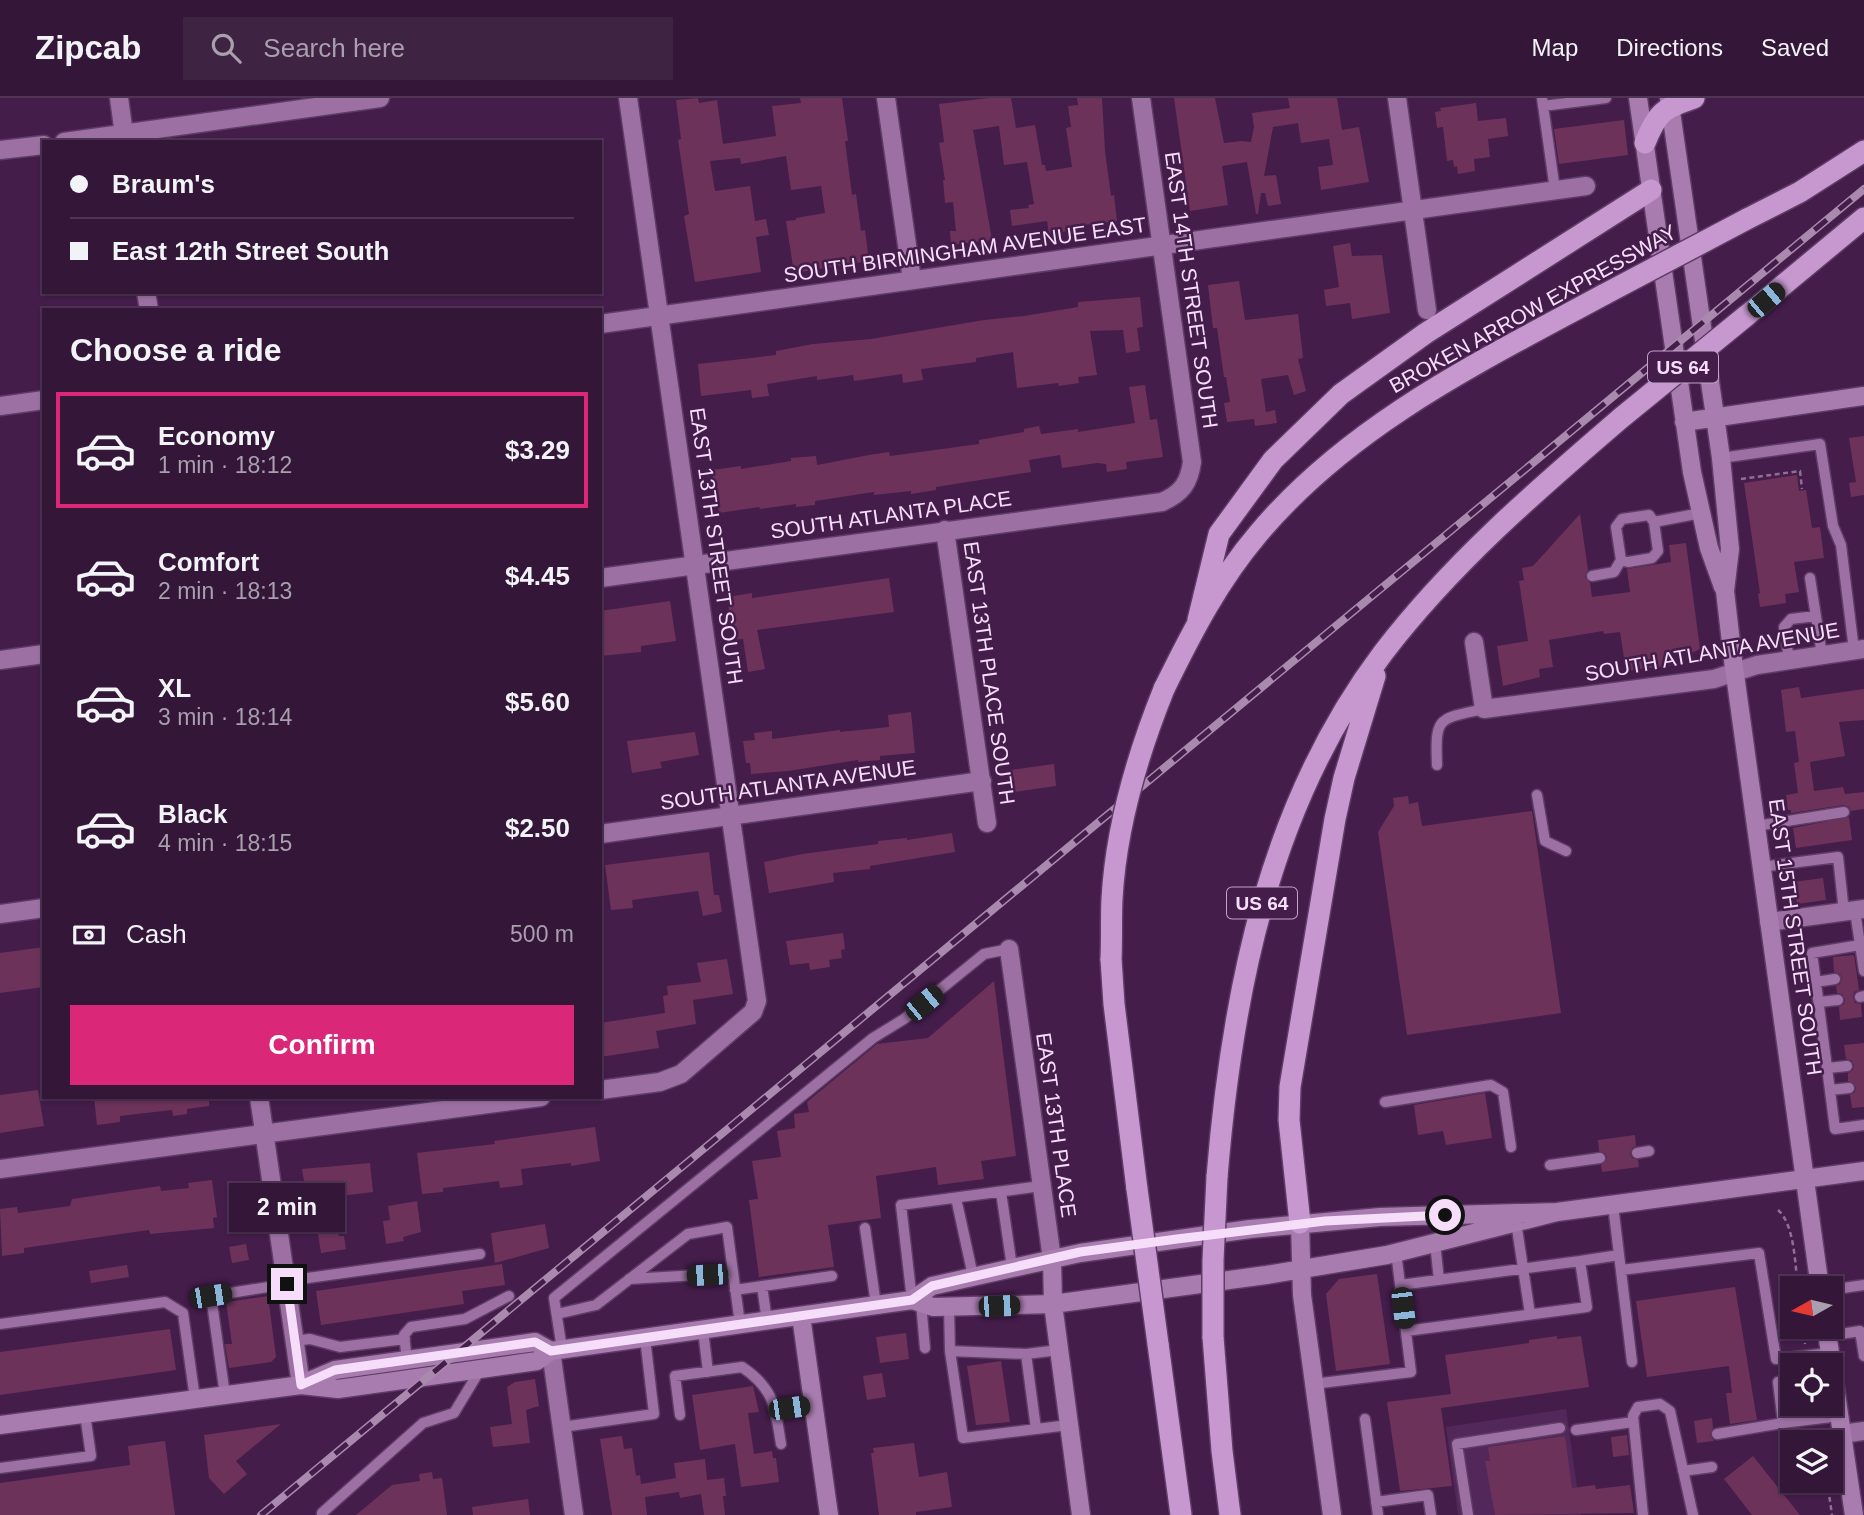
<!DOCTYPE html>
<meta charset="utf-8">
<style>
:root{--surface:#331638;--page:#3e2343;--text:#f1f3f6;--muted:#a99fae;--line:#4e3553;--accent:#db2777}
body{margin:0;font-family:Helvetica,sans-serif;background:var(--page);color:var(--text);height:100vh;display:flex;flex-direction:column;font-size:26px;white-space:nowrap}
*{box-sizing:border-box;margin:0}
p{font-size:23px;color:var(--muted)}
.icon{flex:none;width:38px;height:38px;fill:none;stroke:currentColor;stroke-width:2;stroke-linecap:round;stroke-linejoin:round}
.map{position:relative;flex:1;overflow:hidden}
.side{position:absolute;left:42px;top:210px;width:560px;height:791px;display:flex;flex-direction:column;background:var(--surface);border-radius:0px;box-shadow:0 2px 5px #0004,0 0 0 2px var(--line)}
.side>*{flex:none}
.banner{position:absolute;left:42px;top:42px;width:560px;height:154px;border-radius:0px;box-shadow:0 2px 5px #0004,0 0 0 2px var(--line);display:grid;align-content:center;height:154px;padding:0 28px;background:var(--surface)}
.needle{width:46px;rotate:262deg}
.controls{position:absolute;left:1780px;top:1178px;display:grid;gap:14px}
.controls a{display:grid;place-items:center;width:63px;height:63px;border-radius:0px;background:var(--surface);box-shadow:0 2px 5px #0004,0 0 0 2px var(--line);font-size:35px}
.end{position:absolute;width:32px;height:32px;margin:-16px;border:9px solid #f6defa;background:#111;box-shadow:0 0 0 4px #111}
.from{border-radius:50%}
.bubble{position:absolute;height:49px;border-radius:0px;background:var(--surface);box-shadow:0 2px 5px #0004,0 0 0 2px var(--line);font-size:23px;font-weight:700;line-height:49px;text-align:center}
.car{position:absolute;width:21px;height:42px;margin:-21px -10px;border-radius:9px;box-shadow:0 0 5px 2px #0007;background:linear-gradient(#222 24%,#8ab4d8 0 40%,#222 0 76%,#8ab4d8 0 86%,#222 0)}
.banner b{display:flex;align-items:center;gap:24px;height:66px;font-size:26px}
.banner b+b{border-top:2px solid var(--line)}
.banner i{width:18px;height:18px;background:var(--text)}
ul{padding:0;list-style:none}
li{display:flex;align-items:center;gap:21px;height:116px;margin:0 14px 10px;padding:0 14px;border:4px solid transparent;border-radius:0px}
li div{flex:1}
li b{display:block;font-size:26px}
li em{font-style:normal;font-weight:700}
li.active{border-color:var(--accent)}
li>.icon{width:63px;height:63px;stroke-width:1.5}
h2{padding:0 28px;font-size:32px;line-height:84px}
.pay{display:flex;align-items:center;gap:18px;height:77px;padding:0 28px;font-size:26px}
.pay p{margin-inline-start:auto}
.primary-button{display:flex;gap:14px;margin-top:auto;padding:14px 28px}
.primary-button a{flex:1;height:80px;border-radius:0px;background:var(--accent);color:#fff;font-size:28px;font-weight:700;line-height:80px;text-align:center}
header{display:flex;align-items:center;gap:42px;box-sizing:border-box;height:98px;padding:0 35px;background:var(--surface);border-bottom:2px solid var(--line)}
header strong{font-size:33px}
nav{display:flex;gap:38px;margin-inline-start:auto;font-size:24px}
.search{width:490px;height:63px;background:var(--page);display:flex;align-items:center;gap:18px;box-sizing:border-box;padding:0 24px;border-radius:0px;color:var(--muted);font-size:26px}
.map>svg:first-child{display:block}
</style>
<header>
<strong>Zipcab</strong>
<div class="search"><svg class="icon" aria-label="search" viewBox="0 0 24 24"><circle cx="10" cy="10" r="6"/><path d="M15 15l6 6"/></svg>Search here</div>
<nav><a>Map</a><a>Directions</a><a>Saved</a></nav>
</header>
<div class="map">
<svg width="1864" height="1417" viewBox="0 0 1864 1417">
<rect width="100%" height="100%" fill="#441d4b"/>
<path fill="#522759" d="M1566,1311L1581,1417H1458L1446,1329Z"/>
<path fill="#6d325a" d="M698,0L699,5L717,2L723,46L776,38L772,8L801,5L800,0H842L848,43H845L852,97L856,96L861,133L865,132L869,163L794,175L786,123L796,122V120L825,115L821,88L791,92L786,58L741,66L740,60L710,63L715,93L750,88L755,123L766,121L769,137L756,139L761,174L695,184L684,118L689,116L678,42L681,41L676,2Z
M988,0H1011L1016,30L1035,27L1042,67H1045L1046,73L1072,69L1066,30L1071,29L1068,8L1078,7L1077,0H1102L1105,53L1111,98L1114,97L1117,123L1067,129L1068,133L1049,136L1047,123L1012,128L1010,112L1029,110L1028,107L1034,106L1027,64L1004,67L999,28L973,32L992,142L951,147L950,133H956L953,104L945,105L943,82H945L939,45L944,44L939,6Z
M1174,0H1215L1224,45L1242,43L1251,44L1254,29L1252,15L1290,10L1288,0H1337L1342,32L1359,29L1369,84L1321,92L1318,69L1333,67L1329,41L1301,45L1298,25L1273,29L1264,78L1276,77L1281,106L1268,108L1265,95H1261L1258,116H1256L1247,64L1222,68L1228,107L1190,113Z
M1476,5L1478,23L1506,20L1508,38L1488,41L1490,59L1474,61L1475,73L1458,76L1457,68L1454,69L1453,62L1447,63L1443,29L1437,30L1435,14L1441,13L1440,10Z
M1624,22L1628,57L1559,66L1554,31Z
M1350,145L1352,158L1382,157L1390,215L1352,221L1350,205L1326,208L1324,192L1339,189L1333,148Z
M1239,183L1245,222L1298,216L1303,260L1298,261L1306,293L1294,297L1288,277L1261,281L1266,314L1275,312L1277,325L1255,328L1254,321L1227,324L1224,305L1230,304L1226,279H1224L1217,230H1213L1208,187Z
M1140,199L1143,229L1137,230L1140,253L1126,255L1123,232L1090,233L1097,277L1078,279L1079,285L1059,288L1058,285L1017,290L1013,254L976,260V264L921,271L923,282L903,285L902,276L854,283L853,277L817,282V278L767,286L769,298L752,300L751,292L701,298L698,266L776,257V253L813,246L871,241L984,222L1024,218L1078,209V204Z
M1145,287L1150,322L1157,321L1163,359L1126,364L1127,371L1107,374L1106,366L1097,365L1062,370L1060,357L1029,362L1031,374L936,389V392L911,396V393L874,397V394L815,403V407L796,409V406L760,411L759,409L719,415L712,372L741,368V371L791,363V360L816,358L817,367L869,357L889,354L890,358L979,346V342L1024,334V331L1039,328L1041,336L1078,331V334L1135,325L1129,289Z
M1864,338V397L1851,399L1849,385L1856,384L1849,340Z
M1797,377L1799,393L1806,392L1812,430L1820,429L1824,460L1794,464L1799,494L1785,496L1786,505L1760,509L1758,496L1760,495L1744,385Z
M1580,416L1588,472L1585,479L1590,485L1592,499L1630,494L1627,471L1671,464L1669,447L1686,445L1700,551L1692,555L1671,557L1673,567L1626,573L1620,534L1604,536L1603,533L1549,542L1553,569L1539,571L1540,579L1503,588L1497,548L1528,543L1519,483L1524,482L1522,470L1533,468Z
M889,480L894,514L757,532L765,571L748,574L743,541L733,542L727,499L752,495V500Z
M670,503L676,543L641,548V554L600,558V513Z
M1799,589L1801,600L1864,591V622L1839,624L1845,658L1810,664L1814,693L1843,689L1845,696L1864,694V711L1851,713L1849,709L1844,707L1791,715V712H1788L1786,697L1798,695L1794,665L1799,664L1795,633L1786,634L1781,592Z
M911,614L915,655L880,658V662L858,664V662L788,673L751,676L750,665H746L743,643L755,642L754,635L772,633V641L840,632V634L889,629L888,617Z
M695,634L699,657L660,664L662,670L632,675L627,643Z
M1054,666L1056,688L1014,694L1011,672Z
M1408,698L1409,706L1418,704L1422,728L1532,713L1561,915L1407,937L1378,734L1394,708L1393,700Z
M1849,719L1852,742L1796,750L1793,730Z
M952,735L955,754L870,768V771L833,775L834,784L769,795L764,764L802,756L878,746V743L907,740V742Z
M709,754L714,797H719L722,814L703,818L698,793L632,802L633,810L611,812L605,767Z
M1823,780L1826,802L1797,806L1794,784Z
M843,835L845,851L841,852L842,860L829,862L830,869L810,872L809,865L790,867L786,843Z
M44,849V889L0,895V855Z
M1854,857L1859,892L1854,894L1853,900L1855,905L1861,906L1862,919L1840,922L1839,909L1844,906L1845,901L1842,896L1837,895L1836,888L1840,886L1842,881L1840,876L1834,874L1833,859Z
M727,861L733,896L693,902L696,926L656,933L659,950L600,959V925L665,915L663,898L668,897L667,888L701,884L697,865Z
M994,883L1016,1058L981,1063L984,1081L938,1087L936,1069L876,1078L881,1120L828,1127L834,1169L759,1179L749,1102L758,1101L752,1063L781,1059L777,1033L795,1030L794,1016L809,1014L807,1004L877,946L928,940Z
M1864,945V1009L1852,1010L1850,997L1855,994L1856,989L1848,983V975L1853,972L1854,967L1851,962L1846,961L1844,947Z
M38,992L44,1028L0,1035V997Z
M1485,995L1492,1040L1446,1047L1443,1033L1418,1037L1414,1007Z
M94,999H209V1008L187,1011V1016L173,1018L172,1012L120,1018V1024L97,1027Z
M595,1029L600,1063L571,1068V1065L521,1071L523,1087L500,1090L499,1083L443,1090V1094L422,1096L417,1055L495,1046L494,1043Z
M1635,1037L1636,1048L1632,1050L1630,1056L1632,1060L1638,1062L1639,1069L1602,1074L1601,1067L1607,1060L1605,1055L1599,1053L1598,1042Z
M370,1065L373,1094L332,1099L339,1138H344L346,1151L321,1155L315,1117L310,1118L302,1071Z
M212,1082L217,1119L213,1120L214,1130L150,1136L149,1132L24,1150V1155L2,1158L0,1111L17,1109L18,1115L70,1108L72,1101L160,1088L161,1093L189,1090L188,1085Z
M417,1103L421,1134L403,1139L404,1143L386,1146L383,1123L390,1122L388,1108Z
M545,1126L549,1150L495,1165L491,1135Z
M246,1146L249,1162L232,1165L229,1149Z
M502,1166L505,1187L462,1193L464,1206L321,1227L316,1193Z
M127,1167L129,1179L91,1185L89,1173Z
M1377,1176L1390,1266L1336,1273L1326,1196L1339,1181Z
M1735,1189L1757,1322L1730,1326L1726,1295H1732L1729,1268L1647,1279L1636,1203Z
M268,1198L276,1259L271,1264L229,1270L225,1246H232L226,1204Z
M170,1231L176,1272L0,1297V1254Z
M906,1235L909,1261L880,1265L876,1239Z
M1557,1238V1241L1581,1238L1589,1289L1441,1310L1452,1388L1400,1393L1387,1304L1451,1296L1445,1257L1529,1245V1242Z
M1001,1263L1010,1324L976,1327L967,1268Z
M882,1275L886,1299L867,1302L863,1278Z
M535,1281L539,1308L526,1312L530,1345L493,1349L490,1329L512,1326L507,1289L515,1284Z
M753,1288L759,1314L748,1315L754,1356L772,1353L773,1360H776L779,1384L741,1389L735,1346L700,1352L692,1297Z
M1712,1320L1713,1330L1710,1337L1714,1343L1697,1345L1694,1323Z
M281,1326L236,1363L247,1376L224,1396L209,1380L204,1337Z
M1627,1337L1629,1357L1613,1359L1611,1339Z
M622,1338L624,1351L632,1350L636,1378L640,1377L641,1386L676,1380L674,1365L705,1361L707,1382L724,1380L726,1398H723L725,1417H704L701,1396L680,1400L679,1394L645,1399L647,1417H612L600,1341Z
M1565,1338L1572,1390L1595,1387L1596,1391L1630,1387L1634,1415L1495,1417L1485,1363H1490L1488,1349Z
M165,1343L175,1417H0V1385L130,1367L128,1348Z
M914,1345L919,1379L947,1374L952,1409L916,1414V1417H879L871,1355H874L873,1350Z
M1753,1358L1800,1417H1752L1724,1381Z
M432,1374L433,1381L442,1380L447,1417H356L392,1387L420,1383L419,1376Z
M528,1401L530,1417H473L472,1409Z"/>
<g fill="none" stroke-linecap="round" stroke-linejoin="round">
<g stroke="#5e3c65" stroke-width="13">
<path id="lane" d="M1542,0L1555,92
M1543,8L1606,0
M1721,360L1820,346L1833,428L1841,447L1854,552
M1654,424L1701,415
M1592,478L1614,474L1621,462L1616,429L1622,421L1649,417L1654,424L1658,453L1652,460L1628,464L1621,462
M1810,480L1822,557
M1789,561L1784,529L1791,521L1816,518
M1437,667C1435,618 1438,621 1484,611
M1537,697L1545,743L1566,753
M1756,728L1844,714
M1761,769L1838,759L1844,814
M1855,813L1864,873
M1860,847L1812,855L1835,1031L1864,1027
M1816,884L1835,881
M1860,899L1864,898
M1819,904L1838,902
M1828,970L1847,968
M1830,992L1849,990
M1385,1004L1491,987L1503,994L1511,1049
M1637,1055L1649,1053
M1550,1067L1600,1060
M1001,1094L1012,1169
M956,1100L973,1178
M1613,1107L1632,1264
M1516,1124L1530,1216
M865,1130L876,1207
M1435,1145L1439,1182
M1580,1163L1619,1157
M1621,1172L1759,1155L1776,1261L1830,1255
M629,1181L733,1175
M286,1183L480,1156
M1400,1187L1580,1163L1587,1209L1406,1233
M762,1188L767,1223
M735,1192L832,1178
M1830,1192L1864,1187
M912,1202L901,1107L1041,1088
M921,1205L925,1250
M949,1209L950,1253L963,1340L1069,1327
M557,1216L596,1207L688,1136L727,1129L740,1226
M0,1226L165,1204L183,1215L195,1301
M703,1232L708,1274
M1828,1238L1860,1233L1864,1258
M294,1243L310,1241L340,1249L405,1241
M562,1251L554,1200L873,940L904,921L984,856L1009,851
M950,1253L1026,1256L1036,1331
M1026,1256L1059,1252
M407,1262L404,1237L411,1229L465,1221L509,1198
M1778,1284L1783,1325L1839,1318
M1313,1286L1411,1274L1396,1154
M225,1297L211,1198L287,1186
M775,1312L813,1306
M680,1317L675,1278L742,1269C775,1291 775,1310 781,1346
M1365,1321L1378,1417
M562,1329L654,1316L645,1240
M1576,1332L1633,1324
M1717,1336L1783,1325
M0,1370L91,1358L85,1316
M1683,1373L1712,1369
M1376,1404L1428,1397L1431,1417
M322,1417V1415L423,1325L454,1315L480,1272
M1468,1417L1457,1346L1560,1330
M1643,1417L1633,1318L1638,1309L1660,1306L1670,1313L1693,1417"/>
</g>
<g stroke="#5e3c65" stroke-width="21">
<path id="street" d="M119,0L125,44
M886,0L912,182
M1397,0L1427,212
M64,44L380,0
M0,52L44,47
M146,194L149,212
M600,226L1586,88
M0,308L44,302
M945,432L987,725
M600,480L1162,404C1182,395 1189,385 1192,364L1141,0
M1474,544L1484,611L1714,581L1757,567L1864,551
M0,562L44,556
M600,736L982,683
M0,816L44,810
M1769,824L1864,811
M1009,851L1052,1161
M600,992L660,984L681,976L753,914L757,903L628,0
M259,999L301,1287
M0,1071L541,999
M551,1253L574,1417
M1842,1336L1864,1333"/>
</g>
<g stroke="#5e3c65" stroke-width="21">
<path id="secondary" d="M1638,0L1692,374L1709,450L1723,489
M1669,0L1721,360L1730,451L1725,493L1733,562L1820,1190
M1684,324L1864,298
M1300,1125L1302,1197L1332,1417
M1052,1161L1053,1206L1081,1417
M912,1202L932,1188L1080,1155L1250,1131L1380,1119L1557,1114L1864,1073
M801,1218L829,1417
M1826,1228L1854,1417
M302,1286L335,1272L535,1244L551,1253
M0,1327L301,1287L338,1291L537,1263L551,1253L912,1202L933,1209L1053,1206L1266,1177L1387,1157L1557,1114"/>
</g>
<g stroke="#5e3c65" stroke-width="24">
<path id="highway" d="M1645,45C1657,14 1664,10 1694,0
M1747,121L1800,94L1864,53
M1746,218L1864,120
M1198,522L1219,436L1273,362L1341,296L1426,235L1651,92
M1164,591C1191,536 1218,483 1258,436C1350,326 1481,263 1605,196
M1111,861L1114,906L1137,1091
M1217,1079C1232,895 1269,706 1383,555C1451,466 1536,393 1621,320
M1300,1125L1289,1022L1290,989L1335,721L1344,680L1375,578
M1213,1239L1222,1353L1230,1417
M1158,1246L1181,1417"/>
</g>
<path stroke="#906f95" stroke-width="2.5" stroke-dasharray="5 3.5" stroke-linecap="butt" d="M1741,381L1800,373L1802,391
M1778,1112C1795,1127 1795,1168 1798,1190
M1803,1228L1805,1246
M1820,1333L1822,1344
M1827,1382L1832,1417"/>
<use href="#lane" stroke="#9c70a3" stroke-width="10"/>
<use href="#street" stroke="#9c70a3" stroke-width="18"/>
<use href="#secondary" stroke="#a97cb0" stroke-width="18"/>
<use href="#highway" stroke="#c798d0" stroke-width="21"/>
<g stroke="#a98aae" stroke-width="8">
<path id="rail" d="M261,1417L1864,91"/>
</g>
<use href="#rail" stroke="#441d4b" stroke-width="5" stroke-dasharray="16" stroke-linecap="butt"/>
<g stroke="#5e3c65" stroke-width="24" stroke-linecap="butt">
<path id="highway-bridge" d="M1605,196L1747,121
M1621,320L1746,218
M1111,861C1112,841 1111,821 1112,801C1116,728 1137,658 1164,591
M1137,1091L1158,1246
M1213,1239V1162L1217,1079"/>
</g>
<use href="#highway-bridge" stroke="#c798d0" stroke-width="21"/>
</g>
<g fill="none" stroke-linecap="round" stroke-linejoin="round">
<path stroke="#f6defa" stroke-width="9" d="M287,1186L301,1287L335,1272L457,1255L535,1244L551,1253L912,1202L932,1188L1080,1154L1177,1141L1325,1123L1445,1117"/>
</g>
<g text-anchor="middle" stroke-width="5" stroke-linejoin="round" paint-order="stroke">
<g fill="#441d4b" stroke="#c1a4c6" stroke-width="2">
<rect x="1648" y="253.5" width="70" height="31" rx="5"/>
<rect x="1227" y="789.5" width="70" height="31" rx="5"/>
</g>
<g font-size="19" font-weight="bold" fill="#f6defa">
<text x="1683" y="276">US 64</text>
<text x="1262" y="812">US 64</text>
</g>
<g font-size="21" fill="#f6defa" stroke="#441d4b">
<text transform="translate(965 152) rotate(-8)" y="7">SOUTH BIRMINGHAM AVENUE EAST</text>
<text transform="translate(1191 192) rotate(82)" y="7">EAST 14TH STREET SOUTH</text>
<text transform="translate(1533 211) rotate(-29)" y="7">BROKEN ARROW EXPRESSWAY</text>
<text transform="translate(891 417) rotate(-8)" y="7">SOUTH ATLANTA PLACE</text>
<text transform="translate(716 448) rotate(82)" y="7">EAST 13TH STREET SOUTH</text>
<text transform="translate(1712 554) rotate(-10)" y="7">SOUTH ATLANTA AVENUE</text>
<text transform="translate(989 575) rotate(82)" y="7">EAST 13TH PLACE SOUTH</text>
<text transform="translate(788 687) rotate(-8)" y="7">SOUTH ATLANTA AVENUE</text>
<text transform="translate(1795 839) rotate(82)" y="7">EAST 15TH STREET SOUTH</text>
<text transform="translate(1056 1027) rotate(82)" y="7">EAST 13TH PLACE</text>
</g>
</g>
</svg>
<div class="controls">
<a><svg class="needle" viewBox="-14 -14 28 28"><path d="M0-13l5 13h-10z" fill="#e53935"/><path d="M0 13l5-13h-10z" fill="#a99fae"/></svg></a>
<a><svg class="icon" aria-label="locate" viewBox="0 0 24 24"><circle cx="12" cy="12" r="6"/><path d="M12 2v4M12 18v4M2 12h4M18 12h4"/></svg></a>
<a><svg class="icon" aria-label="layers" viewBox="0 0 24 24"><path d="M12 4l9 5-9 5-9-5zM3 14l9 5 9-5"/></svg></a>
</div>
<i class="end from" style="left:1445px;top:1117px"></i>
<i class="end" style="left:287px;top:1186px"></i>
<div class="bubble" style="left:229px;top:1085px;width:116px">2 min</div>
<i class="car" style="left:1766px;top:202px;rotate:50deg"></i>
<i class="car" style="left:924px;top:905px;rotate:51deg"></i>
<i class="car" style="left:707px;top:1177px;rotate:267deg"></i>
<i class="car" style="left:211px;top:1198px;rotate:81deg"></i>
<i class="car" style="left:999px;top:1208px;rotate:88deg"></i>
<i class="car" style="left:1403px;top:1210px;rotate:173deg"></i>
<i class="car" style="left:789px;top:1310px;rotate:82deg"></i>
<div class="banner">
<b><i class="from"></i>Braum's</b>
<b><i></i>East 12th Street South</b>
</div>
<section class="side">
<h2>Choose a ride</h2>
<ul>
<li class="active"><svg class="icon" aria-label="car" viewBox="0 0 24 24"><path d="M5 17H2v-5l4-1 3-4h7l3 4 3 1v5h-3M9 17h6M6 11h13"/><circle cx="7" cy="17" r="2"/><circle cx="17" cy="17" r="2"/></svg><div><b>Economy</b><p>1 min · 18:12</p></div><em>$3.29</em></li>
<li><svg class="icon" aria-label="car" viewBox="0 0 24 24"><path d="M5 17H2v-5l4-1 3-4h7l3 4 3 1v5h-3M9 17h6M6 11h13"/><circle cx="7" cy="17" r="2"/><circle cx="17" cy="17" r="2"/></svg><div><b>Comfort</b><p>2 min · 18:13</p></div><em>$4.45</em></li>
<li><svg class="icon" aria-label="car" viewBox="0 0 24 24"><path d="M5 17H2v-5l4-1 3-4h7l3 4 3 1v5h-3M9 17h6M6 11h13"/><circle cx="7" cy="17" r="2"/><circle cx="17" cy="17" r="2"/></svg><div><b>XL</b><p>3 min · 18:14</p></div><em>$5.60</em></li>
<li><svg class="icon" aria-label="car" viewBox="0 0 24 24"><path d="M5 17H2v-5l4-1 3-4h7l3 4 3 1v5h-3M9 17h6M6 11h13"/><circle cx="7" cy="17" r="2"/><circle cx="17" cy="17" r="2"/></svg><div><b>Black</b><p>4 min · 18:15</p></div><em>$2.50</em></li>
</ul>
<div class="pay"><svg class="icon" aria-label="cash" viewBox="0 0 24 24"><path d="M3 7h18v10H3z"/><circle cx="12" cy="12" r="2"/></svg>Cash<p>500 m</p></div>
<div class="primary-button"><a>Confirm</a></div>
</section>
</div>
